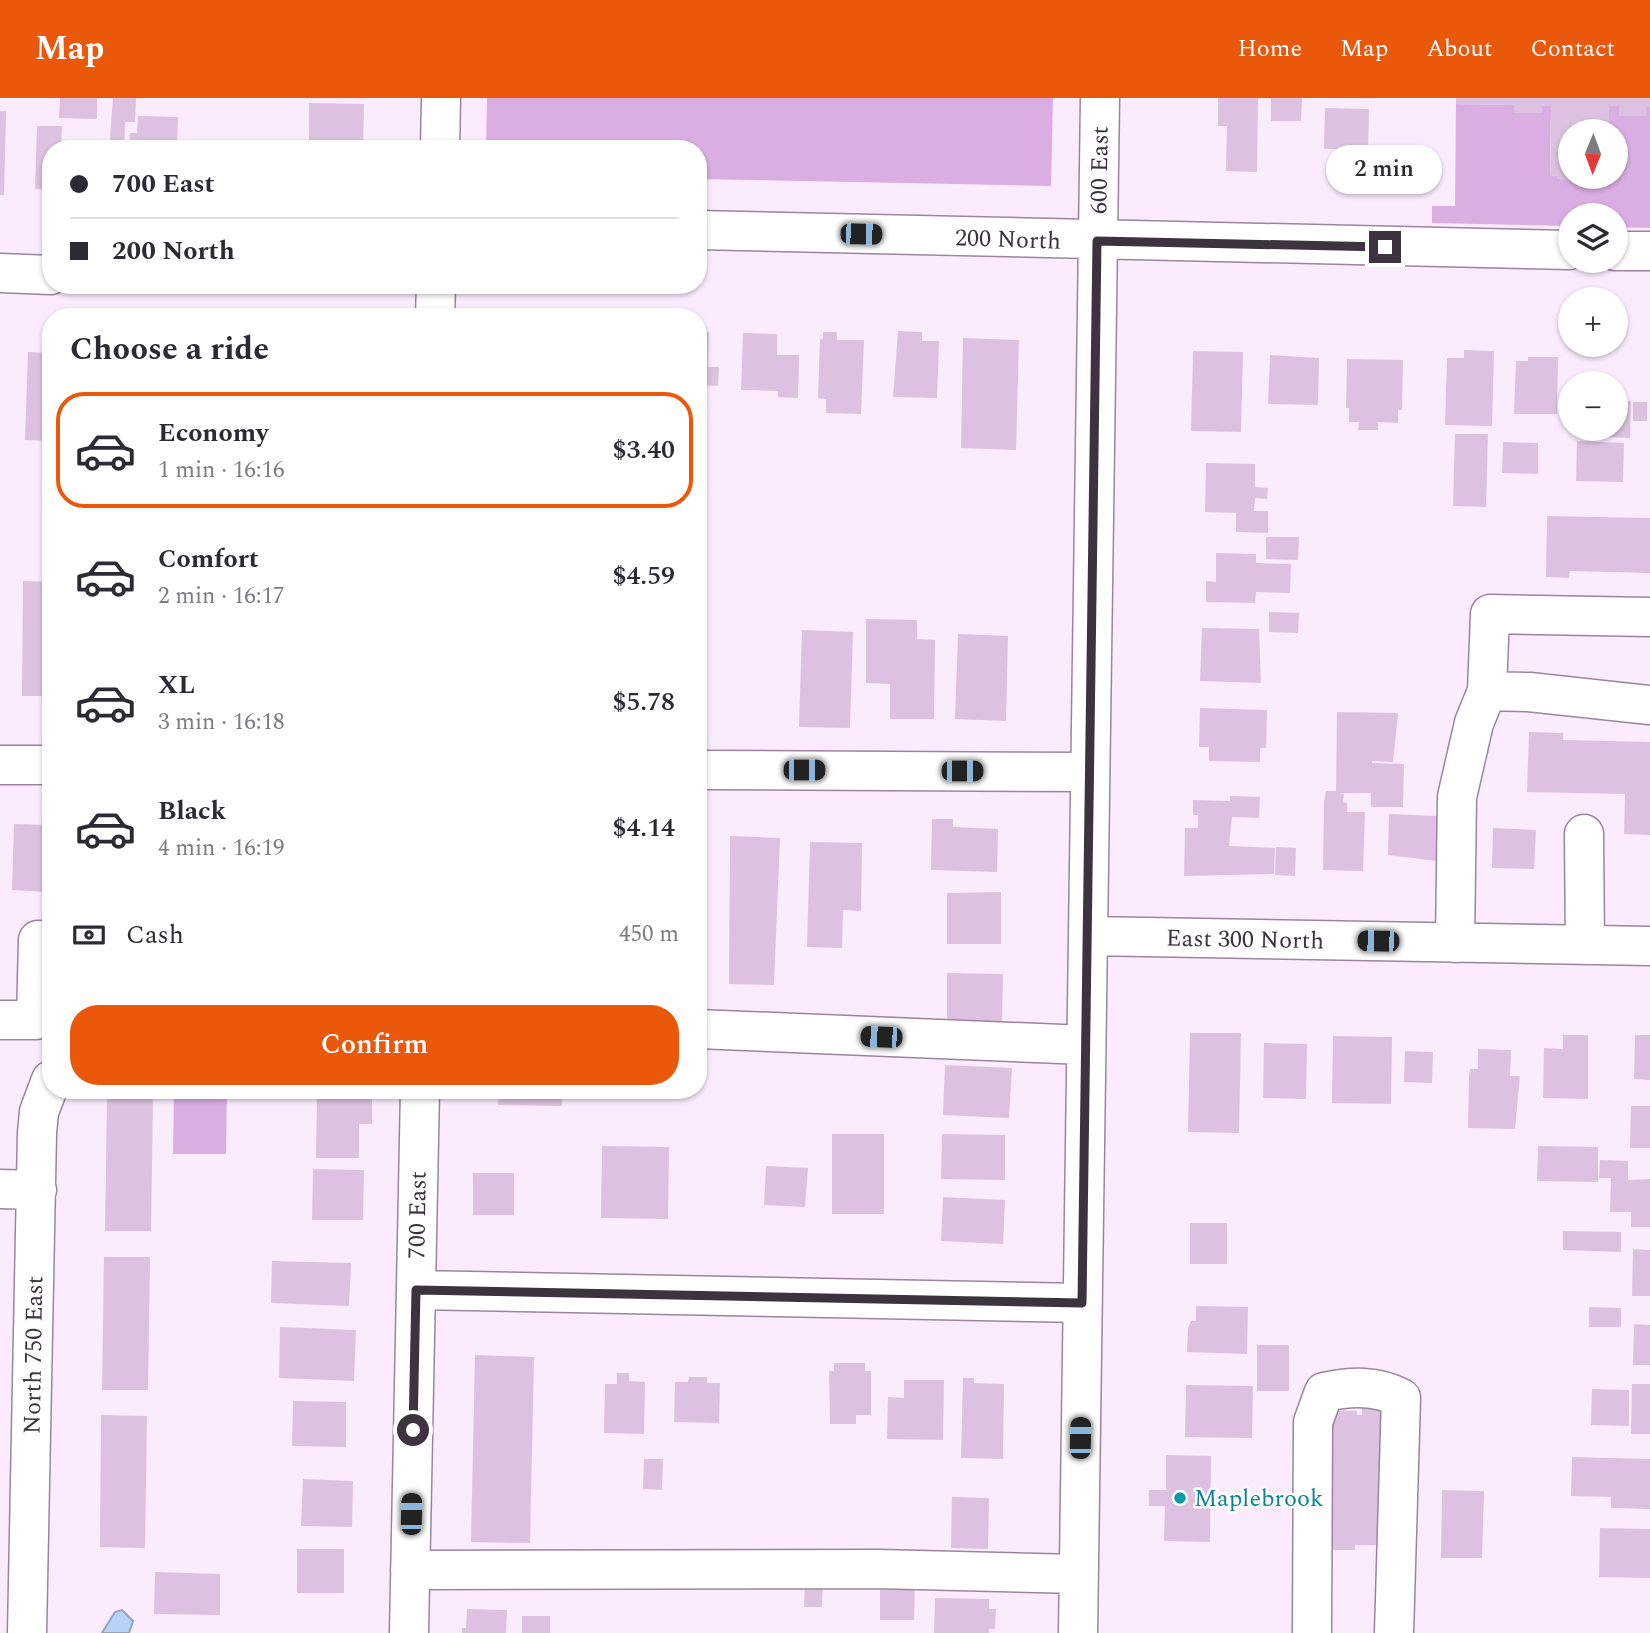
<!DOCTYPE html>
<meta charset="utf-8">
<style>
:root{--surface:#fff;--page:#f2f2f3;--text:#2b2b33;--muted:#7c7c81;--line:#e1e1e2;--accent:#ea580c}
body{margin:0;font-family:Spectral,serif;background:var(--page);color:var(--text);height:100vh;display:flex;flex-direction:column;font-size:26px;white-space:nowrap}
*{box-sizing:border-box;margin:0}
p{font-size:23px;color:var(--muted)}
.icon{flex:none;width:38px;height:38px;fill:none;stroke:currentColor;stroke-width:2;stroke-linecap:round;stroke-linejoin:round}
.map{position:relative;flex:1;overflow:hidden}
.side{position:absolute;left:42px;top:210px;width:665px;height:791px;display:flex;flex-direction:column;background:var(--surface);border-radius:28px;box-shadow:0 2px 5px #0004}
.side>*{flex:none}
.hud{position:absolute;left:42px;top:42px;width:665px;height:154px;border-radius:28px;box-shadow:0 2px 5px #0004;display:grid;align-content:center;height:154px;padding:0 28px;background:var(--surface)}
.needle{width:46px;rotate:181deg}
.tools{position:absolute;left:1558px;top:21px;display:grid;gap:14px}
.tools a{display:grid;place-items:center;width:70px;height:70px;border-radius:50%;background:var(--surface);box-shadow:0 2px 5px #0004;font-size:35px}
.end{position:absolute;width:32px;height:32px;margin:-16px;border:9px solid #3d333f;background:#fff;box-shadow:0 0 0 4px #fff}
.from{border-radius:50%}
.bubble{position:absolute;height:49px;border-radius:24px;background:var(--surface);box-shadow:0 2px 5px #0004;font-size:23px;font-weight:600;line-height:49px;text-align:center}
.car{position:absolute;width:21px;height:42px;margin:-21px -10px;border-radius:9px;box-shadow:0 0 5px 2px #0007;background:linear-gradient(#222 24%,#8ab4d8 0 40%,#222 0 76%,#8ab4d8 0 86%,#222 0)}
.hud b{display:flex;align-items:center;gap:24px;height:66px;font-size:26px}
.hud b+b{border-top:2px solid var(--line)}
.hud i{width:18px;height:18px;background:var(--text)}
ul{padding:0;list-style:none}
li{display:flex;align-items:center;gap:21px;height:116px;margin:0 14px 10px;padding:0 14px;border:4px solid transparent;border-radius:28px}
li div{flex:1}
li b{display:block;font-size:26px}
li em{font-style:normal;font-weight:600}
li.on{border-color:var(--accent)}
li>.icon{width:63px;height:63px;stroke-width:1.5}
h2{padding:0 28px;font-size:32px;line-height:84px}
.pay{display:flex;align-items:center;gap:18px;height:77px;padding:0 28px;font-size:26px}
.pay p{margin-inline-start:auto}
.action{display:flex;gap:14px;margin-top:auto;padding:14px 28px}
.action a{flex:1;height:80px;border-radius:28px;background:var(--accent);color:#fff;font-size:28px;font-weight:600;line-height:80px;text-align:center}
header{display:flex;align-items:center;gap:42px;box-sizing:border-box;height:98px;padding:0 35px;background:var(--accent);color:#fff}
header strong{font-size:33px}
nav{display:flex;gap:38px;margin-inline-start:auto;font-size:24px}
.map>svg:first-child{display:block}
</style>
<header>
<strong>Map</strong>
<nav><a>Home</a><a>Map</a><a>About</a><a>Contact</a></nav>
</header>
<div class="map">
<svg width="1650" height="1535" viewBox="0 0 1650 1535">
<rect width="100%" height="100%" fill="#fbebfe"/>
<path fill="#daaee2" d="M487,0H1053L1051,88L698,81V51H486Z
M1456,6L1514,7L1515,15H1542V8H1551L1550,77L1557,78V81L1600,82V79H1615V33H1609V8H1619V18H1646V9H1650V130L1615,129V117H1570V128L1432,125V108H1455Z
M174,992H227L226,1056H173Z"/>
<path fill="#b9d3f8" stroke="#94a3c0" stroke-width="2" d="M122,1512L133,1523L129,1535H102L115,1514Z"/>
<path fill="#dcc2e0" d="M60,0H97V21L59,20Z
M113,0H136L135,24H125L124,51H109Z
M1218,0H1258L1257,74L1226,73L1227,28H1218Z
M1271,0H1302L1301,23H1271Z
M1456,0H1650V9H1646V18H1619V8H1609V33H1570V79H1600V82L1557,81V78L1550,77L1551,8H1542V15H1514V7L1456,6Z
M309,5L364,6L363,51L309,50Z
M1325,10L1369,11L1368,54H1358V60L1336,59L1337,51H1324Z
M0,13H6L4,97H0Z
M138,18L178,19L177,51H129L130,35H137Z
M37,28H62L61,51H51V92L35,91Z
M301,187H351V196H301Z
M698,233L709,234L708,269H719L718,288L698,287Z
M898,233L922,234V243H939L937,300L893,299Z
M823,234H837V242H864L861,316L826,315V301L818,300L820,241H823Z
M743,235L777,236V257H799L798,300L778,299V293L741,292Z
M963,240L1019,242L1016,352L961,350Z
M1464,252L1494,253L1492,328L1445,327L1447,260H1464Z
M1193,253L1243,254L1241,334L1191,333Z
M28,254L51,255V343L25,342Z
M1270,257L1319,260L1318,307L1268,306Z
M1528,259H1558L1557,316H1514L1516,263H1528Z
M1347,261L1403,262L1402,312H1398V325L1378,324V332H1358L1359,324H1349V310H1346Z
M1615,303H1631L1630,340L1577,338V331H1615Z
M1633,304H1647V323H1633Z
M1455,336H1488L1486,409L1453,408Z
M1577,343L1624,345L1623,384L1576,383Z
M1503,344L1538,345V376L1502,375Z
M1206,365L1255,366V389L1268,390L1267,401L1255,400L1254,413H1268V435L1236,434V415L1205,414Z
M1547,418L1650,420V475L1570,473L1569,480L1546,479Z
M1266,439H1299L1298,462L1266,461Z
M1216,455L1256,456V465L1291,466L1290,495L1256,494L1255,505L1206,504V483L1216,484Z
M23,483L51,484V598H22Z
M1269,514L1299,515L1298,535L1269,534Z
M866,521L917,522V541L935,542L934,621H890V586L866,585Z
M1202,530L1259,531L1261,585L1200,583Z
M802,532L853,534L850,630L799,629Z
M958,536L1008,538L1006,623L955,621Z
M1200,610L1267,612L1266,650H1260V664L1209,663V649H1199Z
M1337,614L1398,615L1393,664L1372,663V665L1404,666L1403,709H1371V695H1340L1344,696L1343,704L1347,705V714H1365L1363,773L1323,772L1324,704L1326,693H1336Z
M1529,634L1563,635V642L1650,644V737L1624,736L1625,696L1527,694Z
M1230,698L1260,699L1259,720L1232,719L1229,748L1275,750L1274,776L1184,778L1185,730H1198V717H1193V702L1230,703Z
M1389,716L1438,718L1437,763L1388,757Z
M932,721H953V729L998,731L997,774L931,772Z
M14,726L51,727V794L12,792Z
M1493,730L1536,732L1534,771L1492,770Z
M730,738L780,740L774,887L729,886Z
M810,744L862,745L861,813L843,812L842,850L807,849Z
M1276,749L1296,750L1295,778L1275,777Z
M1001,794V846H947V795Z
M947,875L1003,876L1002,923L947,922Z
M1190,935H1241L1239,1035L1188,1034Z
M1563,937H1588V1001L1543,1000L1544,950L1563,951Z
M1635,937H1650V982L1634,981Z
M1333,938L1392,939L1391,1006L1332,1005Z
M1264,945L1307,946L1306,1001L1263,1000Z
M1478,951L1511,952L1510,978H1520L1515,1031L1468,1030L1469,979L1470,971H1478Z
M1405,953L1433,954L1432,985L1404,984Z
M945,967L1012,970L1009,1020L943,1017Z
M498,992H562V1008L498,1007Z
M317,998H372V1026H359V1060H316Z
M107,1000L153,1001L151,1133H105Z
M1631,1008H1650V1050H1630Z
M832,1036H884V1116H832Z
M942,1036L1005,1037V1082L941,1081Z
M602,1048L669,1049L668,1121L601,1120Z
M1538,1048L1598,1049V1084L1537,1083Z
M1600,1062L1628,1063V1082L1650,1081V1129H1631V1114H1610L1611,1080H1599Z
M766,1068L808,1070L805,1109L764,1107Z
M313,1071L364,1072L363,1122H312Z
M473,1075H514V1117H473Z
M943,1099L1005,1102L1003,1146L941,1143Z
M1190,1125H1227V1166H1190Z
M1563,1133L1621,1134V1154L1563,1152Z
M1633,1151L1650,1152V1198H1632Z
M104,1159H150L148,1292H102Z
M272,1163L351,1165L349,1208L271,1205Z
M1196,1208L1248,1209L1247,1256L1187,1254L1188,1230L1191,1223H1196Z
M1589,1209L1621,1210V1229H1589Z
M1634,1226L1650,1227V1267H1633Z
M280,1229L356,1232L354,1283L279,1280Z
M1257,1247H1289V1293H1257Z
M475,1257L534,1259L530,1445L471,1444Z
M834,1265H865V1273H871V1317H856V1326H830L829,1273H834Z
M617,1275H629V1283L645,1284L644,1336L604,1335L605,1286H617Z
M689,1279H707V1285H720L719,1325L674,1324L675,1284H688Z
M963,1280H974V1285L1004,1286L1003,1361L961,1360Z
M904,1282H944L943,1342L887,1341L888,1299L904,1300Z
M1632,1286H1650V1336H1631Z
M1186,1287L1253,1288L1252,1340L1185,1339Z
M1592,1291L1629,1292V1328L1591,1327Z
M1362,1302L1384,1303V1447H1355V1452H1331L1333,1312L1357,1313V1317H1362Z
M293,1303L346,1304V1349L292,1348Z
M101,1317L147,1318L145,1450L100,1449Z
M1166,1357L1211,1358L1210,1444L1164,1443L1165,1408H1149V1392H1166Z
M1572,1359L1650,1361V1411L1611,1410V1399L1571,1398Z
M644,1361H663L662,1392L643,1391Z
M303,1381L353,1383L352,1429L301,1428Z
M1442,1392L1484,1393L1482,1460H1441Z
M952,1399L989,1400L988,1451L951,1450Z
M1600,1430L1650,1431V1480L1599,1479Z
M297,1451H344V1495H297Z
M155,1474L220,1476V1517L154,1516Z
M805,1480H823L822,1509H804Z
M880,1481L915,1482L914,1522H880Z
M935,1500L989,1501V1511H996L995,1531H989V1535H934Z
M467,1511L507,1512L506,1535H462V1530H466Z
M522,1518H550V1535H522Z"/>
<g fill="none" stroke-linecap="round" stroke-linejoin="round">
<g stroke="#9c84a0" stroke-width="41">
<path id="minor" d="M440,51L441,0
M698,132L1570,152
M1615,153H1650
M0,175L51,177
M435,219L436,187
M1650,519L1490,516L1487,593L1529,594L1650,607
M0,667H51
M698,672L1089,674
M1584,736L1585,847
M1089,838L1650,848
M1455,845L1457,699L1474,625L1487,593
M0,922H36L38,842L51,843
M698,931L1086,947
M0,1091L37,1092
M416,1192L1082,1205
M410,1472L878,1471L1077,1476
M27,1535L37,1035L39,1014L51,982
M409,1535L420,992
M1078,1535L1100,0
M1312,1535L1313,1324L1324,1294C1351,1288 1377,1287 1401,1300L1394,1535"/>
</g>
<use href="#minor" stroke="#fff" stroke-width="38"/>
</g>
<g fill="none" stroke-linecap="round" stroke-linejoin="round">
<path stroke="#3d333f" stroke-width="9" d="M413,1332L416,1192L1082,1205L1097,143L1385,149"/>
</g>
<circle fill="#0f9aa8" stroke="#fefefe" stroke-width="2.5" cx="1180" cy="1400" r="7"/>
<g text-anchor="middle" stroke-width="5" stroke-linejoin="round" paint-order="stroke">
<g font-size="24" fill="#3d333f" stroke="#fefefe">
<text transform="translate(1099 72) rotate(-89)" y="8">600 East</text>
<text transform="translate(1008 141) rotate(2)" y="8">200 North</text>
<text transform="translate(1245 841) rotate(1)" y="8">East 300 North</text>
<text transform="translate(417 1117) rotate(-89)" y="8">700 East</text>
<text transform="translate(33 1257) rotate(-89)" y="8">North 750 East</text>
</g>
<g font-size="24" fill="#0d838f" stroke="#fefefe" text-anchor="start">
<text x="1194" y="1408">Maplebrook</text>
</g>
</g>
</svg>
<div class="tools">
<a><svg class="needle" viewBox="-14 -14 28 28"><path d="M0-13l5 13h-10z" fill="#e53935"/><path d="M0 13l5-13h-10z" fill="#7c7c81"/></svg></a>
<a><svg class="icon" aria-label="layers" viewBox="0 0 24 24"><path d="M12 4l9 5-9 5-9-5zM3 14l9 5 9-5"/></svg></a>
<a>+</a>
<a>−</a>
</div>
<i class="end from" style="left:413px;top:1332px"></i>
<i class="end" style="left:1385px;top:149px"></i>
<div class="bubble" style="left:1326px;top:47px;width:116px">2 min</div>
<i class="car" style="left:861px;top:136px;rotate:91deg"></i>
<i class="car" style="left:804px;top:672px;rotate:90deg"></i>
<i class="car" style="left:962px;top:673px;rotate:90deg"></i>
<i class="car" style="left:1378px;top:843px;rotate:271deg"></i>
<i class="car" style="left:881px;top:939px;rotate:272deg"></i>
<i class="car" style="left:1080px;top:1340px;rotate:1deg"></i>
<i class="car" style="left:411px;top:1416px;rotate:1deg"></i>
<div class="hud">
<b><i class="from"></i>700 East</b>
<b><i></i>200 North</b>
</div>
<section class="side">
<h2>Choose a ride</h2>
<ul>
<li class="on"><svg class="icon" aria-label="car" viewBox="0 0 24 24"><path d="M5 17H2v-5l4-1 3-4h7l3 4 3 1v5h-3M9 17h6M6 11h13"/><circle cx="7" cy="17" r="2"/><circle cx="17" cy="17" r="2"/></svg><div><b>Economy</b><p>1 min · 16:16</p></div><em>$3.40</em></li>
<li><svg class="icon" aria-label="car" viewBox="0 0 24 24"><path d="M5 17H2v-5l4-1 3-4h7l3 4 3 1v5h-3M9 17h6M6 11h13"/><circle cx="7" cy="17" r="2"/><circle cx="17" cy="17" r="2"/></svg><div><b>Comfort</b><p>2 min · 16:17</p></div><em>$4.59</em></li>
<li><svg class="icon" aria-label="car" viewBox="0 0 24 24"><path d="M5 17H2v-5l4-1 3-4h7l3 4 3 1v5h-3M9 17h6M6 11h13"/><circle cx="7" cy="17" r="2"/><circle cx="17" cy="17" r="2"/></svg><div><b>XL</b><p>3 min · 16:18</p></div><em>$5.78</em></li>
<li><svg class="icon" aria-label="car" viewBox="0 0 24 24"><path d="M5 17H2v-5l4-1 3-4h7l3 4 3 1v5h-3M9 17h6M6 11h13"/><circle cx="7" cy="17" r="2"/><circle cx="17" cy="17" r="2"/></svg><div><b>Black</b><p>4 min · 16:19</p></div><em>$4.14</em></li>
</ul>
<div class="pay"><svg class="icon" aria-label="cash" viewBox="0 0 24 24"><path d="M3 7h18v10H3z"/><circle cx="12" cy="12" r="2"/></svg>Cash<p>450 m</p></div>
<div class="action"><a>Confirm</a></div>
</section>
</div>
